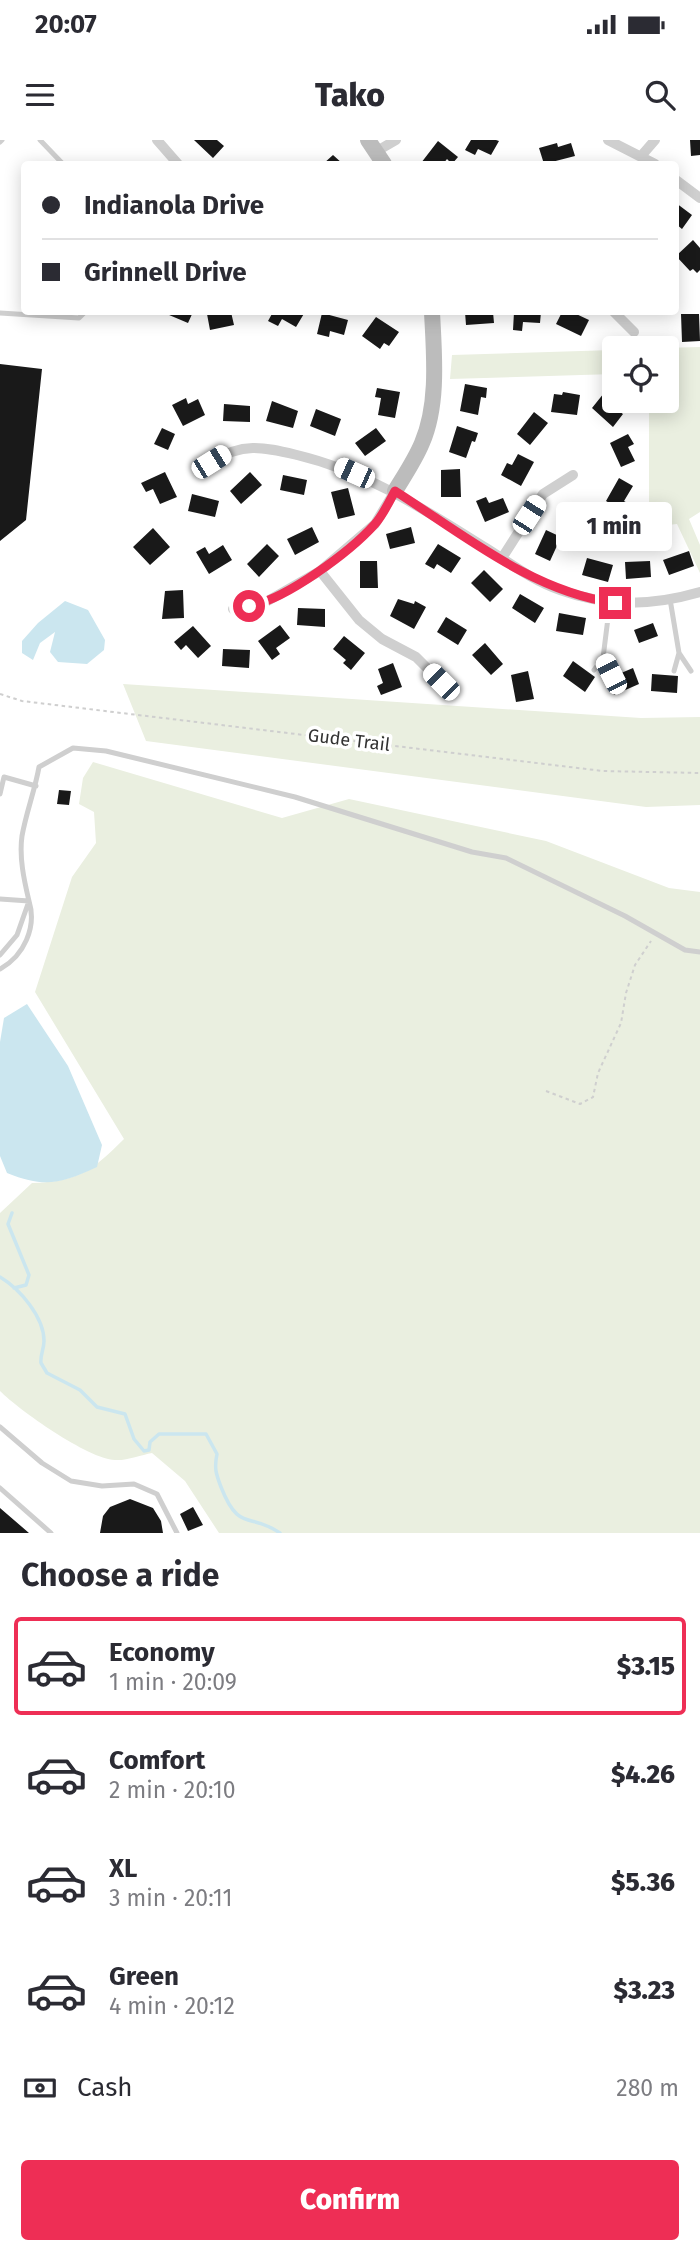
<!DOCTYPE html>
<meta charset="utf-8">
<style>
:root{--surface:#fff;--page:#f7f7f7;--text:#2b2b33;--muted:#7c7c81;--line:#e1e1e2;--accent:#ee2e55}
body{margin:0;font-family:"Fira Sans",sans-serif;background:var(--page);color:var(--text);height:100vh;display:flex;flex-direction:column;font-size:26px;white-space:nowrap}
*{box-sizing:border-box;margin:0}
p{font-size:23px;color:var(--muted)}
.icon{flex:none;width:38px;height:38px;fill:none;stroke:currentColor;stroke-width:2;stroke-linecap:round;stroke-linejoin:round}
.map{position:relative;height:1393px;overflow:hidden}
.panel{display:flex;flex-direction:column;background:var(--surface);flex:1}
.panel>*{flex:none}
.guide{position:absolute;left:21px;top:21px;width:658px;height:154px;border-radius:7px;box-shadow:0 4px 18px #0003;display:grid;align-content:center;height:154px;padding:0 21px;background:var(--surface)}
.tools{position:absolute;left:602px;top:196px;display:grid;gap:14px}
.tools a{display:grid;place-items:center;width:77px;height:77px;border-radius:7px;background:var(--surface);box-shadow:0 4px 18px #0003;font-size:35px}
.end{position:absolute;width:32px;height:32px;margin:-16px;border:9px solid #ee2e55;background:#fff;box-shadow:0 0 0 4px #fff}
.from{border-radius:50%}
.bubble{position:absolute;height:49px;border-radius:7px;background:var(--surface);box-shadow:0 4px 18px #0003;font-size:23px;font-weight:800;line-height:49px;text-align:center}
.car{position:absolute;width:21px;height:42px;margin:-21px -10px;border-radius:9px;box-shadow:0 0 5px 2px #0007;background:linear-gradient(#fff 24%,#345 0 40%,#fff 0 76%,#345 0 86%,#fff 0)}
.guide b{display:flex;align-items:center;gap:24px;height:66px;font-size:26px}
.guide b+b{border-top:2px solid var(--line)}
.guide i{width:18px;height:18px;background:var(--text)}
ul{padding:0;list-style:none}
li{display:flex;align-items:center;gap:21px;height:98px;margin:0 14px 10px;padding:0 7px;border:4px solid transparent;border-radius:7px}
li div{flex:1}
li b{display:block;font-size:26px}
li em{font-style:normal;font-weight:800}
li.on{border-color:var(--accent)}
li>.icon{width:63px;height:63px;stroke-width:1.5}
h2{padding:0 21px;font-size:32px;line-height:84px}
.pay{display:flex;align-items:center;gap:18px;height:77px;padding:0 21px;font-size:26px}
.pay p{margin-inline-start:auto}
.action{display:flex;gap:14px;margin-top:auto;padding:14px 21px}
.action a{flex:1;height:80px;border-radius:7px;background:var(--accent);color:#fff;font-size:28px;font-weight:800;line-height:80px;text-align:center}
.status{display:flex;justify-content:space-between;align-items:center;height:49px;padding:0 35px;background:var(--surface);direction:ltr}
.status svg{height:19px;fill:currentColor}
header{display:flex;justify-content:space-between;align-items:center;height:91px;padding:0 21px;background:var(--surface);font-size:32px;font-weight:800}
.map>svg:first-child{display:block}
</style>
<div class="status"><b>20:07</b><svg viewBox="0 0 49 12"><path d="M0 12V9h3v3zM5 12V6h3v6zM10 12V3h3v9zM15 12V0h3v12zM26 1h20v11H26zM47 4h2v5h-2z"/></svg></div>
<header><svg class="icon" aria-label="menu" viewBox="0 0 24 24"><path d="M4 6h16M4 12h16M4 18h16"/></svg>Tako<svg class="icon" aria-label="search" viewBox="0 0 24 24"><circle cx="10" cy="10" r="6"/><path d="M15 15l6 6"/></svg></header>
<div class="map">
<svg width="700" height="1393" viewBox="0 0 700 1393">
<rect width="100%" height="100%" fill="#fff"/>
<path fill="#eaefe0" d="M700,207V372L689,379L700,405V433L677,384L649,387V261H667V208H662Z
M614,210V234L450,239L452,215Z
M123,544L641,578L700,577V665L646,667L146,601Z
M93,622L282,678L349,659L546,701L669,748L700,752V1393H219L185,1341L152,1313C141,1315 126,1321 115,1320C88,1319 19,1270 0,1251V1073L32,1043C78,1042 93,1030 124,999L35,852L72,737L96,703L94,672L79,664L83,638Z"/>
<path fill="#cbe6ef" d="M65,461L88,470L105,500L104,510L87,524L58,522L50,512L55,492L40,503L33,520L22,513V501L38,483Z
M27,864L68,926L102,1005L97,1027C60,1044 45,1048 7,1033L0,1016V902L4,878Z"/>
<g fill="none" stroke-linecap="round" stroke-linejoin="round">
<path stroke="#cbe6ef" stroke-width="3.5" d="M12,1073L8,1084L29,1135L26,1145L14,1148
M0,1137C20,1149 44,1177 44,1201C44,1209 40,1215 41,1223L47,1233L80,1250L97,1267L125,1274L134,1299L144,1311L149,1310L150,1302L159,1294H206L217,1314C214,1328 216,1334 221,1347C239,1393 250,1372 280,1393"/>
</g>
<path fill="#191919" d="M194,0H217L224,6L213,18Z
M471,0H496L499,1L491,15L478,9L475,15L465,10Z
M690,0H700V15L691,16Z
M438,1L458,17L452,24L447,19L443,24H424L421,23Z
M557,3L558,7L571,3L575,16L544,24L539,8Z
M333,15L343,24H323Z
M676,63L692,75L682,89L676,84Z
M693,100L700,108V130L697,133L693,129L690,131L676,116Z
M162,172H193L188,183Z
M219,172H231L234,185L210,190L207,174Z
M273,172H305L296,187L282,179L278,186L268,181Z
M465,172H493L494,183L466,185Z
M514,172H541L540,183L523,182L522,191L513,190Z
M562,172H572L589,180L581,196L556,184Z
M322,173L348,180L344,195L330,191L329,197L317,194Z
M681,174H699L700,201L682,202Z
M376,177L399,192L389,206L384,203L380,209L362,196Z
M0,224L42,229L26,380L0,401Z
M465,244L487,248L486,258L481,257L478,275L460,271Z
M377,248L400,252L395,278L378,275L381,258L375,257Z
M563,252L580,255L577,275L551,272L554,254L562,255Z
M604,253L613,259L609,264L623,274L613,287L592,268Z
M186,258L188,264L198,259L205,275L183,286L172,265Z
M272,261L298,271L293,288L266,281Z
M224,264L250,266V282L223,281Z
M316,269L341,279L335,296L310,286Z
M534,272L548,283L530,305L517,294Z
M457,286L478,293L475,302L472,301L466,318L449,312Z
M162,288L175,294L168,310L154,304Z
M376,288L386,301L365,316L355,303Z
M628,294L634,304L628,307L635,321L621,327L610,303Z
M518,314L534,322L521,346L501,335L507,323L512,325Z
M460,329L461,357H441V330Z
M165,332L177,357L160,364L153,349L146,352L141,343Z
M250,332L262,345L241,364L230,351Z
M283,335L307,340L304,355L280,350Z
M619,338L633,346L624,361L629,364L624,372L606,361Z
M348,348L355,375L338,379L331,352Z
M192,354L219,361L215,377L188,371Z
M486,357L489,363L503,358L509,372L485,382L476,361Z
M590,362L597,379L572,392L564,372Z
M312,387L319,402L295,415L287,399Z
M411,387L415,403L390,409L386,394Z
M153,388L170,407L150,425L133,407Z
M546,390L561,397L550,421L535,414Z
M267,404L279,416L259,437L247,424Z
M438,404L461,418L451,433L437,424L434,429L425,424Z
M223,405L232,420L209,434L196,412L205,407L209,414Z
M689,411L694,426L669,435L663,420Z
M587,418L613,425L608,442L582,435Z
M360,421H377L378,448H360Z
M650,421L651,437L626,439L625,422Z
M484,430L503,449L490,462L471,443Z
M183,450L184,478L162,479L165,451Z
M520,454L544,468L535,483L512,468Z
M398,459L414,464L415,461L426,467L414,489L390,476Z
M298,468L325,469V487L297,485Z
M559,473L586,478L583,495L556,491Z
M446,477L467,490L458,505L437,492Z
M653,483L658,496L639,503L634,490Z
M280,485L290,498L276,508L280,514L272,520L258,501Z
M193,486L211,506L198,518L186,505L181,510L174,502Z
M344,496L365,513L351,530L343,523L346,520L333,509Z
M485,503L503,524L491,535L472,515Z
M223,509L250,510L249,528L222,526Z
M573,521L595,537L585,552L563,536Z
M393,523L402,547L381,555L377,546L383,543L378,529Z
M633,528L639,544L614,555L607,539Z
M528,531L534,559L516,562L511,535Z
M652,534L678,536L677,553L651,551Z
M59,650L71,651L69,665L57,664Z
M130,1359L153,1368L161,1381L163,1393H100L103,1376L110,1367Z
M193,1367L203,1385L188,1391L180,1374Z
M0,1368L29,1393H0Z"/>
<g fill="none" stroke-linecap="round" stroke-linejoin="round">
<path stroke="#cfcfcf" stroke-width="2" stroke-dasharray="3.5 3.5" stroke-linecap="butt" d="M0,554L22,561L603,631L700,633
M546,951L580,964L593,957L598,933L621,883L626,853L635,825L651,801"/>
<path stroke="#cfcfcf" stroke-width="5" d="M40,0L63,24
M0,2L2,0
M0,173L79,178L85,172
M670,459L679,513L691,531
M610,462L603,518L611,534
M594,530L603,518
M674,531L679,513
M0,654L4,637L36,646
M0,759L29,761C24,740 19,717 22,696C26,673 35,650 39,627L73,608L106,611L295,657L472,712L506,718L625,776L685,810L700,812
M0,815L17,795L29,761C37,787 24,816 0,829
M0,1287L42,1323L71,1341L102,1346L134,1344L157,1354L177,1393
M0,1348L51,1393"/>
<path stroke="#cfcfcf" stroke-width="10" d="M157,0L178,24
M608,0L655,24
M377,11L396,0
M642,15L655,0
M676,40L700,58
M614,172L634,192
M211,322C243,302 263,307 297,315C368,332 425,370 486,408C510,423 533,441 560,450C607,467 652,466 700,452
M502,418L543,354L573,335
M320,431L359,480L382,499L416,517L441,542
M233,469L264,463L320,431L375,384L395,351"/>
<path stroke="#bcbcbc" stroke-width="16" d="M368,0L384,24
M395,351C404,336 415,320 422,303C439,264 434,213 432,172"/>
</g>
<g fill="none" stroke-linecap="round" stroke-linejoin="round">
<path stroke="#ee2e55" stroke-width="9" d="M249,466C285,460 350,412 375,384C383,375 389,362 395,351C464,395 533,452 615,463"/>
</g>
<g text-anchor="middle" stroke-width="7" stroke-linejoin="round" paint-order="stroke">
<g font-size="18" fill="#323232" stroke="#fff">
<text transform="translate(349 600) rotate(7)" y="6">Gude Trail</text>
</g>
</g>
</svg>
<div class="tools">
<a><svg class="icon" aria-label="locate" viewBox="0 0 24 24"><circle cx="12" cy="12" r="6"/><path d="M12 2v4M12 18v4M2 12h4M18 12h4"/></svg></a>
</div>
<i class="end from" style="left:249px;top:466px"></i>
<i class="end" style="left:615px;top:463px"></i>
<div class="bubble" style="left:556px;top:362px;width:116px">1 min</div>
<i class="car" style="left:211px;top:322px;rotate:58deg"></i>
<i class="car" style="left:354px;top:333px;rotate:294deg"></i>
<i class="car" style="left:529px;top:375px;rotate:33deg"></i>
<i class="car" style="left:611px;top:534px;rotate:333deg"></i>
<i class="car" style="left:441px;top:542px;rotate:315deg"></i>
<div class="guide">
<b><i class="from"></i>Indianola Drive</b>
<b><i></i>Grinnell Drive</b>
</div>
</div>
<section class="panel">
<h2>Choose a ride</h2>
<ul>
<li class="on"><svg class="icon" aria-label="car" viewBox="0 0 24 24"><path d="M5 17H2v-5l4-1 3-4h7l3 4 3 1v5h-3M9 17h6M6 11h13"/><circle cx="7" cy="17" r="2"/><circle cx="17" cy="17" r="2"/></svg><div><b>Economy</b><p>1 min · 20:09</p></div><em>$3.15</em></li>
<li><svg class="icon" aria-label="car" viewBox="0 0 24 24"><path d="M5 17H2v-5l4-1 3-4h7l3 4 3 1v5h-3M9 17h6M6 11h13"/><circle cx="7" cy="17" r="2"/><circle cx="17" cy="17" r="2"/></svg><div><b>Comfort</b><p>2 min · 20:10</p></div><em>$4.26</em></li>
<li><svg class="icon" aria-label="car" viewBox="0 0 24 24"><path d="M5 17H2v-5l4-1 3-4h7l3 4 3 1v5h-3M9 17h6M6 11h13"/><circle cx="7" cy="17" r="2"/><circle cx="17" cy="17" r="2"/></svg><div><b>XL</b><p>3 min · 20:11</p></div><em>$5.36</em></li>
<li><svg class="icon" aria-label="car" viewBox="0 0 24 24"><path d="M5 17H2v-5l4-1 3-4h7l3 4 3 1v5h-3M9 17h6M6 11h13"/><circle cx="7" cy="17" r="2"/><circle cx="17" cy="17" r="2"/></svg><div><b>Green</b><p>4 min · 20:12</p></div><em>$3.23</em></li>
</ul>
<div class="pay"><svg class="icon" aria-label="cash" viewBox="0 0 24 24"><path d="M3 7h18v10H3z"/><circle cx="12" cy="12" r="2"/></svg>Cash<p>280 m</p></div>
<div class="action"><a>Confirm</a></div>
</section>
